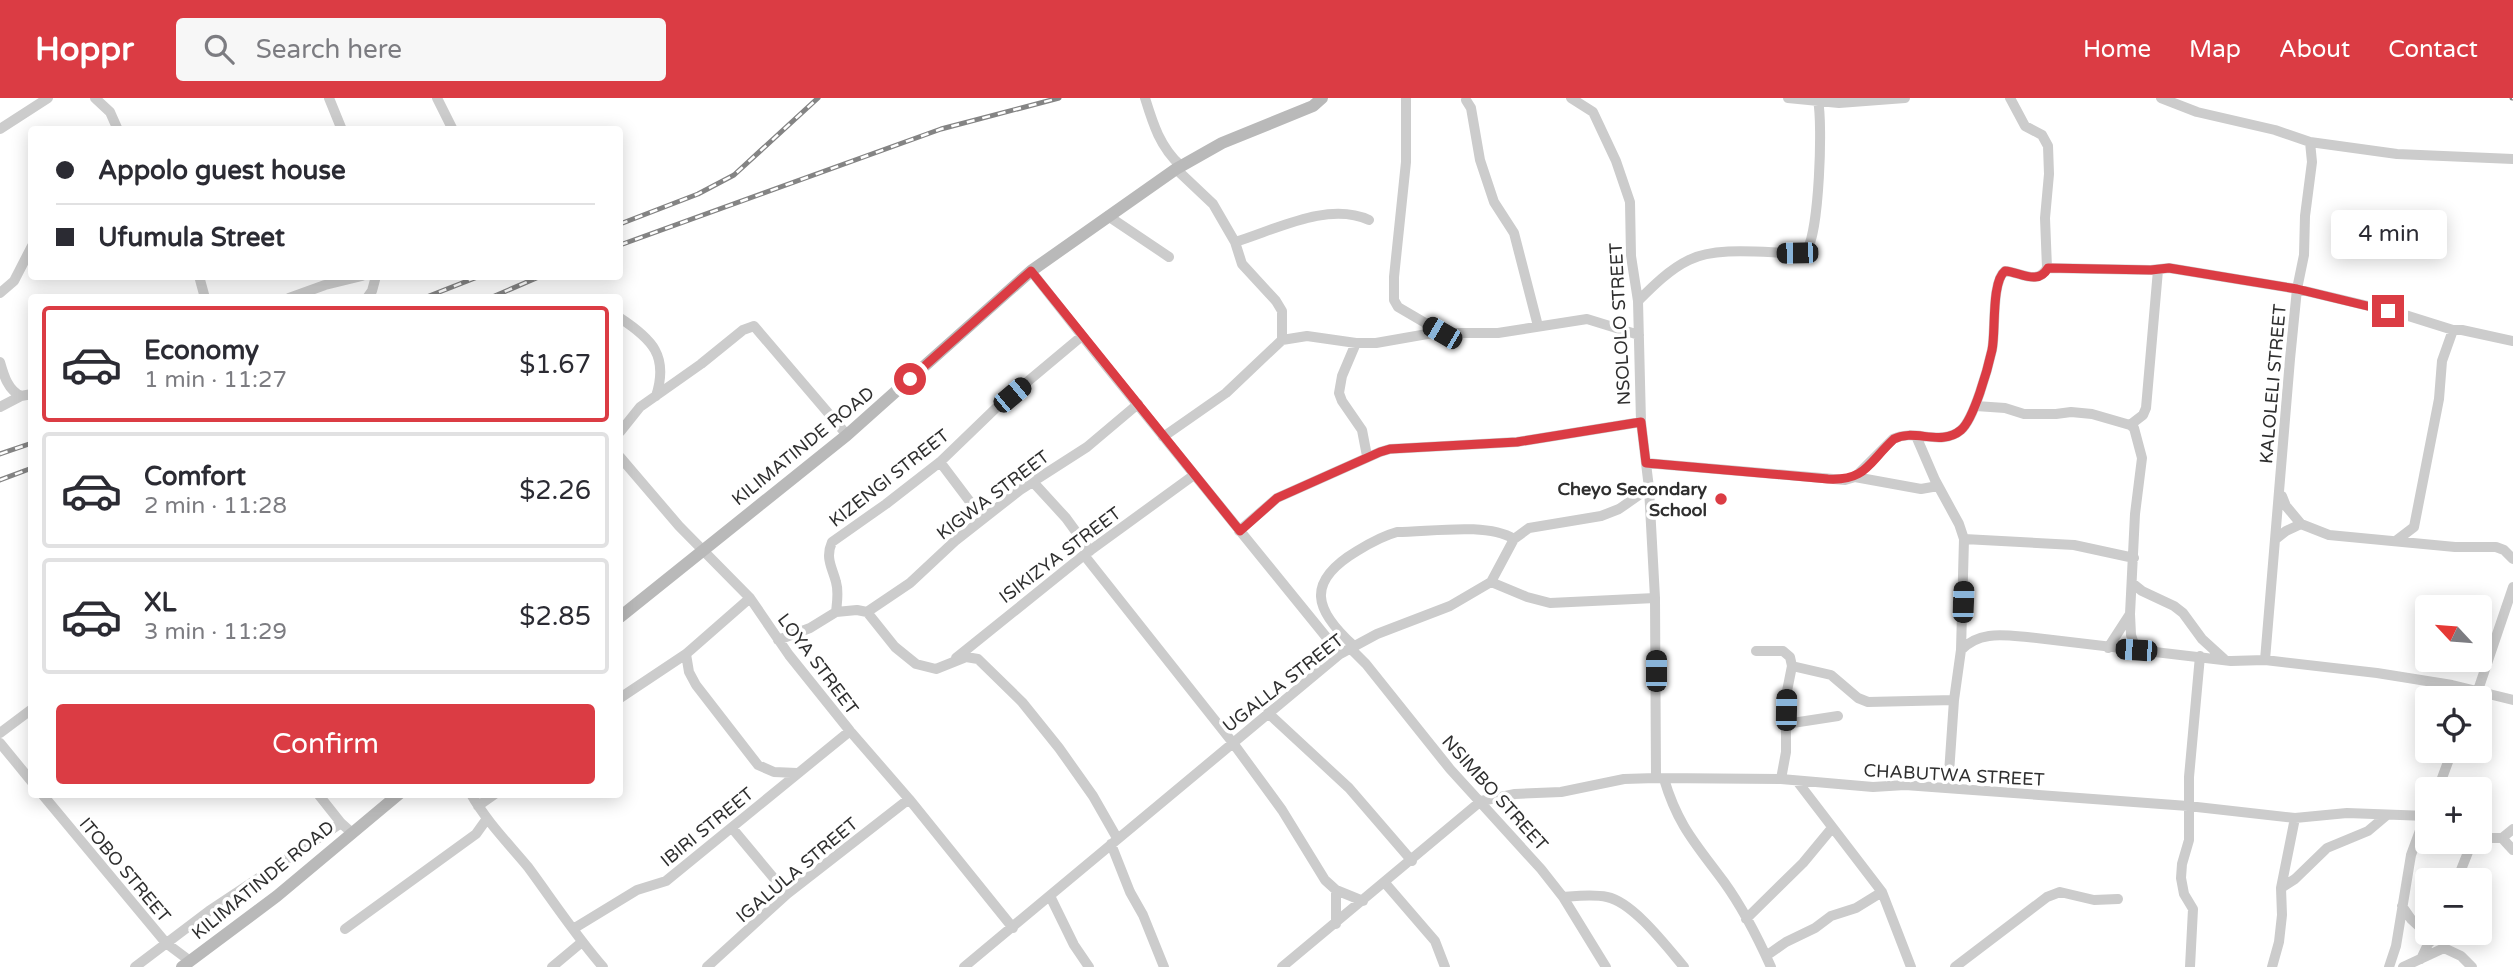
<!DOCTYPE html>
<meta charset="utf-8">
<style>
:root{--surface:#fff;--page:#f7f7f7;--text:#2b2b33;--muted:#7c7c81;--line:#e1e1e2;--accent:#db3c44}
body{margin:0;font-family:"Varela Round",sans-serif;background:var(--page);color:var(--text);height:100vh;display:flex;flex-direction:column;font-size:26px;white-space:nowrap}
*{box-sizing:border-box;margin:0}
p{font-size:23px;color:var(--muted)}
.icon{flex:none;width:38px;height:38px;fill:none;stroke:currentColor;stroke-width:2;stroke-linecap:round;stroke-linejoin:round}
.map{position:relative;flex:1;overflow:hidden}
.side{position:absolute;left:28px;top:196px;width:595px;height:504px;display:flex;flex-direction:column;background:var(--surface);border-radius:7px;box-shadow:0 4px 18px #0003}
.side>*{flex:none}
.hud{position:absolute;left:28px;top:28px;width:595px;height:154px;border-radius:7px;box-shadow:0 4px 18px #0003;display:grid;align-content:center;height:154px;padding:0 28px;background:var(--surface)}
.needle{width:46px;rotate:296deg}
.controls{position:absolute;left:2415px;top:497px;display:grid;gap:14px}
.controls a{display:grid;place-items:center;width:77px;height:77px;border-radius:7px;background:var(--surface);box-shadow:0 4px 18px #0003;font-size:35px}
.end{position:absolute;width:32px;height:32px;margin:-16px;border:9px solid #db3c44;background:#fff;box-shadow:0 0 0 4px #fff}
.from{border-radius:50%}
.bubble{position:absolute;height:49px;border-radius:7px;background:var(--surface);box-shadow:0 4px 18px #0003;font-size:23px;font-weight:600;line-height:49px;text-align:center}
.car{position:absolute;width:21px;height:42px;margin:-21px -10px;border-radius:9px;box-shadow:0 0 5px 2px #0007;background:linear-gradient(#222 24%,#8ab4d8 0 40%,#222 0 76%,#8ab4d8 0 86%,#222 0)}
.hud b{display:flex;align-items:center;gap:24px;height:66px;font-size:26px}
.hud b+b{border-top:2px solid var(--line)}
.hud i{width:18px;height:18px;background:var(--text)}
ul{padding:12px 0 0;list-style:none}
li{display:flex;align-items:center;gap:21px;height:116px;margin:0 14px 10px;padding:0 14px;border:4px solid var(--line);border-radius:7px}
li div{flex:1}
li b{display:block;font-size:26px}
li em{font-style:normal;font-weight:600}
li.active{border-color:var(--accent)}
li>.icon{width:63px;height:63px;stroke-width:1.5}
.action{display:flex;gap:14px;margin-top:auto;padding:14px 28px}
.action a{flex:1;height:80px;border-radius:7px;background:var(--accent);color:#fff;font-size:28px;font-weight:600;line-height:80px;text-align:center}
header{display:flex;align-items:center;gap:42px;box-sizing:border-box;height:98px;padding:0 35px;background:var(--accent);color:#fff}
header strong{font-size:33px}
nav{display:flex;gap:38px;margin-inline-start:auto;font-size:24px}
.search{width:490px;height:63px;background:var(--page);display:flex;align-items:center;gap:18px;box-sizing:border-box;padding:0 24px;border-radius:7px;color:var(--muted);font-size:26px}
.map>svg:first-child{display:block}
</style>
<header>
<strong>Hoppr</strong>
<div class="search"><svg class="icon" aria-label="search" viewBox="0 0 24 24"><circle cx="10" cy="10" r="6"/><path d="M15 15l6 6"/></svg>Search here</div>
<nav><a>Home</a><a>Map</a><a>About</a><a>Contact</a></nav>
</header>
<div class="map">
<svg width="2513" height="869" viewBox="0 0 2513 869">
<rect width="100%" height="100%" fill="#fff"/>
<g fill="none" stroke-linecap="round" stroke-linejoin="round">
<path stroke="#ccc" stroke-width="10" d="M95,0L110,14L118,32
M329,0L342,32
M437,0L453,32
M1145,0C1153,26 1160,49 1181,68
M1406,0V64L1394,179V202L1398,209L1439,233
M1571,0L1593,14L1616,63L1630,104L1631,158L1638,203L1641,324L1649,390L1655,500L1656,680
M1788,0L1839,5L1905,0
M2010,0L2025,28L2042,37L2048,48L2049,76L2045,120L2047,170
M2161,0L2197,14L2275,32L2310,44L2397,56L2513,61
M1466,2L1471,10L1480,62L1494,104L1514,135L1538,228
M0,31L48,0
M1176,71L1213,106L1235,144L1242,166L1276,203L1282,213V242
M1108,118L1169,159
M1235,144C1275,132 1328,103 1369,122
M1031,173L1098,258L1340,556
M199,178L205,200
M0,195L14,183L32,148
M289,200L325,187L362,178
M367,200L372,193L376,178
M1638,203C1653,188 1670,171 1689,162C1717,148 1766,155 1797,155L1807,151C1819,135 1823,25 1818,3
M620,220C652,241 669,258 656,298
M1356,245L1342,278L1339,295L1342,303L1362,332L1367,358
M0,264C4,278 8,292 21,298L32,296
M1976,308L2005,310L2024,316H2056L2071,314L2092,316L2130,327L2134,330L2142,360L2135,416L2130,516L2108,550
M0,309L21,298
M2130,327L2143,317L2146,310L2158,172
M620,334L640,309L701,266L743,232L754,228L847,337
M1916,338L1935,382L1959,426L1964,441L1961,552L1954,602L1948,690
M1163,339L1226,295L1282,242L1307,238L1356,245H1376L1433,235H1498L1587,221L1639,237
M620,359L679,428L750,500L789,557L850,633L909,701L1013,830
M940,364L983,421
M1646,365L1845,382L1855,379L1893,341C1914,330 1941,349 1961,332C1974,321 1988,270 1992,252C1996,234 1991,184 2005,173C2020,174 2038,188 2047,170L2151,172L2169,170L2297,191L2402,216L2453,232H2462L2513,243
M1855,379L1921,391L1938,388
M1033,384L1066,420L1090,453
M2282,398L2286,408L2301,426
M1239,433L1277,400L1380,354L1390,351L1517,344L1641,324
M2277,440L2286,433L2301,426L2329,437L2455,449H2496L2504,452L2513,461
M1964,441L2074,447L2134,460
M2397,442L2414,429L2439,301L2442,263L2453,232
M1084,457L1233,645L1282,712L1325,782L1336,792L1363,803
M1491,484L1527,499L1550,505L1655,500
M2132,485L2142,493L2174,508L2183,515L2202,541L2224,561
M836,514C837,504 839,494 836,484C832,469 825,460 832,444L886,406L940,364L996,310L1082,238
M867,514L910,485L955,443L1020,392L1087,349L1138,306
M2130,516L2131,537L2136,552
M778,542L810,530L836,514L857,512L867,514L895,549L916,566L936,571L966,559L978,561L1022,604L1059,650L1093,698L1117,740
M1354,548C1314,512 1305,484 1357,453C1370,445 1382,438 1397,434C1430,434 1486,424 1514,441
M1350,550L1366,566L1450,671L1541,771L1563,799L1606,869
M1961,552C1979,533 2003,537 2027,539L2231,563L2265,562L2377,575L2452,587L2513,602
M1756,553H1783L1790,559L1792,568L1786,598V654L1781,681
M686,556L689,574L696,587L758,667L774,674L797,675
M956,560L1084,457L1194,377
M2265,562L2290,261L2297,191L2304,157L2305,118L2312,64L2310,44
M1792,568L1831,577L1858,600L1868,604L1954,602
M2476,598L2513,489
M620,600L686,556L750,500
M1268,615L1349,690L1412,763
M1786,626L1838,618
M0,635L32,611
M0,645L32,684
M1664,681C1678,728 1696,746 1724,784C1742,809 1758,840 1771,869
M1797,683L1882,794L1911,869
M2438,691L2452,653
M42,696L166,845L190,863
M318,696L341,725L351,734
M471,696C487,724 508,745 528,769C553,803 576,838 603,869
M478,708L495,696
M732,730L787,796
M2480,740H2502L2513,731
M2502,740L2513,752
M1111,746L1130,794L1143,817L1164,869
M2457,782L2472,744
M1385,785L1435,843L1445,869
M2281,790L2295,781L2327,750L2368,733L2387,717
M1050,798L1074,847L1089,869
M1563,799C1577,798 1593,796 1607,799C1633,804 1667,849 1684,869
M2402,808L2411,821L2433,841
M1746,821L1803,765L1832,730
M1336,826V792
M345,831L476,736L486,722
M573,831L637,792L666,783L850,633
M1766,858L1786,844L1815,830L1831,818L1856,810L1882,794
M2421,861L2428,846L2439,835
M135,869L209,813L341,725
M552,869L582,844
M707,869L787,796L909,701
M964,869L1340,556L1377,536L1450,508L1491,484L1514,441L1529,430L1601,418L1619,411L1649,390
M1282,869L1481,703L1515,696L1561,694L1624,681L1656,680L1781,681L1873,689L1905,687L2188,708L2295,720L2347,715L2427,718
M1955,869L2047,799L2060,794L2094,802L2118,801
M2190,869L2193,811L2184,796L2181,780L2182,766L2189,742V679L2200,558
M2272,869L2279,844L2282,817L2281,790L2295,720
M2389,869L2396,848L2411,757L2425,719
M2403,869L2444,850L2461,858L2472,869"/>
<path stroke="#b9b9b9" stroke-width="12" d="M620,519L847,337L1031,173L1176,71L1222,45L1313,8L1322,0
M182,869L277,798L399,696"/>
<g stroke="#848484" stroke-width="5">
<path id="rail" d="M2512,0H2513
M620,126L698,96L734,77L818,0
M620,147L941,31L1059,0
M424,200L480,178
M490,200L541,178
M0,356L32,345
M0,382L32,370"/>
</g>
<use href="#rail" stroke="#fff" stroke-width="2.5" stroke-dasharray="8" stroke-linecap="butt"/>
</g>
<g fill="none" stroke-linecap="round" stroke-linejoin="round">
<path stroke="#db3c44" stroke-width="9" d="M910,281L1031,173L1240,433L1277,400L1380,354L1390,351L1517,344L1641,324L1646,365L1828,381C1866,383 1868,365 1894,341C1914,330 1941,349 1961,332C1974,321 1988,270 1992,252C1996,234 1991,184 2005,173C2020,174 2038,188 2048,170L2151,172L2169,170L2297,191L2388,213"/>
</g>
<circle fill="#db3c44" stroke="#fff" stroke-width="2.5" cx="1721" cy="401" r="7"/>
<g text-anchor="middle" stroke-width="7" stroke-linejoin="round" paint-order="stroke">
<g font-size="18" fill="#2f2f2f" stroke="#fff">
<text transform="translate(1620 226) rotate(-93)" y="6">NSOLOLO STREET</text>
<text transform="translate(2273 286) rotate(-85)" y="6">KALOLELI STREET</text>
<text transform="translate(803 348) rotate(-39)" y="6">KILIMATINDE ROAD</text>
<text transform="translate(889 380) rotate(-38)" y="6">KIZENGI STREET</text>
<text transform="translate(993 397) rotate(-37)" y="6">KIGWA STREET</text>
<text transform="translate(1060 457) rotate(-37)" y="6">ISIKIZYA STREET</text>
<text transform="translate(818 566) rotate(53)" y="6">LOYA STREET</text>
<text transform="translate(1283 585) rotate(-38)" y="6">UGALLA STREET</text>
<text transform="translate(1954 677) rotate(3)" y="6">CHABUTWA STREET</text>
<text transform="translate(1495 695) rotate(48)" y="6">NSIMBO STREET</text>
<text transform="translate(707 729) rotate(-39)" y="6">IBIRI STREET</text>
<text transform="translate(125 772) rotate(50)" y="6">ITOBO STREET</text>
<text transform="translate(797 772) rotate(-40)" y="6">IGALULA STREET</text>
<text transform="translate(263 782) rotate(-39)" y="6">KILIMATINDE ROAD</text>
</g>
<g font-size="18" font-weight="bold" fill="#2f2f2f" stroke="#fff" text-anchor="end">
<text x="1707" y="397">Cheyo Secondary<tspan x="1707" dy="21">School</tspan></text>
</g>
</g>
</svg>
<div class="controls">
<a><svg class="needle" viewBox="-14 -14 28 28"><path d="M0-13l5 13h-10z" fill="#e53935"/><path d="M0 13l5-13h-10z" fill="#7c7c81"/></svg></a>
<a><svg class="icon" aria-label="locate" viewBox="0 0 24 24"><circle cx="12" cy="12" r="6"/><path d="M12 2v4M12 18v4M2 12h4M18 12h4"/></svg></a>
<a>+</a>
<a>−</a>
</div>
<i class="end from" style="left:910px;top:281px"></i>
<i class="end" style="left:2388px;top:213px"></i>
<div class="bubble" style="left:2331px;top:112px;width:116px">4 min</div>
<i class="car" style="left:1797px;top:155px;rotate:269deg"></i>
<i class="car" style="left:1442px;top:235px;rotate:300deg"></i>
<i class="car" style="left:1012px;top:297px;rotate:50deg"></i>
<i class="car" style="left:1963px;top:504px;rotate:2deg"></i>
<i class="car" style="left:2136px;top:552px;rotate:274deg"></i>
<i class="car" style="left:1656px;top:573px;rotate:0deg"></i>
<i class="car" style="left:1786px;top:612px;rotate:1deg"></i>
<div class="hud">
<b><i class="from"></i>Appolo guest house</b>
<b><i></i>Ufumula Street</b>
</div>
<section class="side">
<ul>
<li class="active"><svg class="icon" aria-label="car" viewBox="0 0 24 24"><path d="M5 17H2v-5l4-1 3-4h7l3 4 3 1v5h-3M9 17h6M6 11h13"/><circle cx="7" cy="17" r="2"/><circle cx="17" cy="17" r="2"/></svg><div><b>Economy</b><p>1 min · 11:27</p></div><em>$1.67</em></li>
<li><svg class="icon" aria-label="car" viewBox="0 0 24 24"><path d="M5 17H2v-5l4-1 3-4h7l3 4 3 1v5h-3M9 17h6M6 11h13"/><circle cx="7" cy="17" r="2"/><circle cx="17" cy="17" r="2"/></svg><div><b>Comfort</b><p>2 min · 11:28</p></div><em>$2.26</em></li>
<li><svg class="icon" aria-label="car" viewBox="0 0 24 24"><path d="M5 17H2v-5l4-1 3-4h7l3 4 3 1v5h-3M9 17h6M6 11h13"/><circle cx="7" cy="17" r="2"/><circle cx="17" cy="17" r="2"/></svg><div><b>XL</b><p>3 min · 11:29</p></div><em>$2.85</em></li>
</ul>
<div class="action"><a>Confirm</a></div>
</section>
</div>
